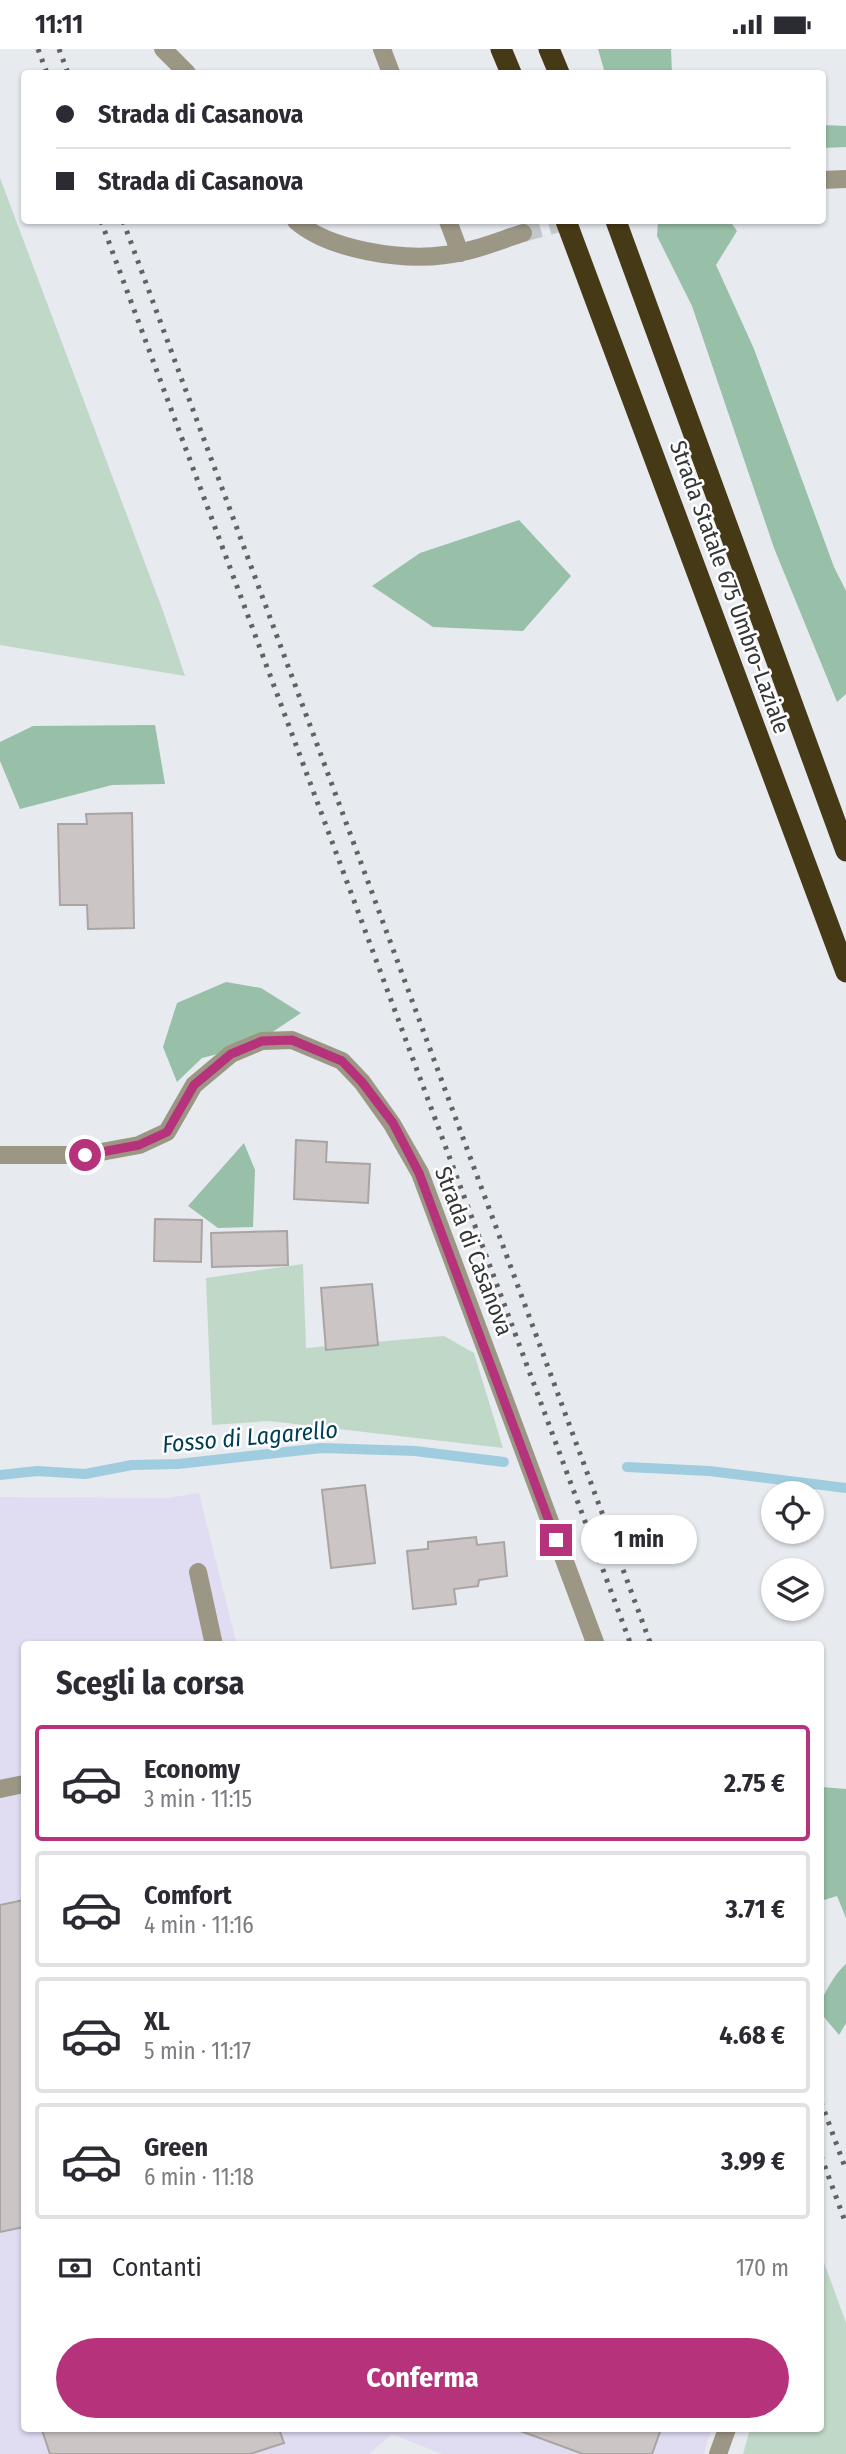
<!DOCTYPE html>
<html lang="it">
<meta charset="utf-8">
<style>
:root{--surface:#fff;--page:#f7f7f7;--text:#2b2b33;--muted:#7c7c81;--line:#e1e1e2;--accent:#b6337b}
body{margin:0;font-family:"Fira Sans Condensed",sans-serif;background:var(--page);color:var(--text);height:100vh;display:flex;flex-direction:column;font-size:26px;white-space:nowrap}
*{box-sizing:border-box;margin:0}
p{font-size:23px;color:var(--muted)}
.icon{flex:none;width:38px;height:38px;fill:none;stroke:currentColor;stroke-width:2;stroke-linecap:round;stroke-linejoin:round}
.map{position:relative;flex:1;overflow:hidden}
.panel{position:absolute;left:21px;top:1592px;width:803px;height:791px;display:flex;flex-direction:column;background:var(--surface);border-radius:7px;box-shadow:0 2px 5px #0004}
.panel>*{flex:none}
.banner{position:absolute;left:21px;top:21px;width:805px;height:154px;border-radius:7px;box-shadow:0 2px 5px #0004;display:grid;align-content:center;height:154px;padding:0 35px;background:var(--surface)}
.controls{position:absolute;left:761px;top:1432px;display:grid;gap:14px}
.controls a{display:grid;place-items:center;width:63px;height:63px;border-radius:50%;background:var(--surface);box-shadow:0 2px 5px #0004;font-size:35px}
.end{position:absolute;width:32px;height:32px;margin:-16px;border:9px solid #b6337b;background:#fff;box-shadow:0 0 0 4px #fff}
.from{border-radius:50%}
.bubble{position:absolute;height:49px;border-radius:24px;background:var(--surface);box-shadow:0 2px 5px #0004;font-size:23px;font-weight:700;line-height:49px;text-align:center}
.banner b{display:flex;align-items:center;gap:24px;height:66px;font-size:26px}
.banner b+b{border-top:2px solid var(--line)}
.banner i{width:18px;height:18px;background:var(--text)}
ul{padding:0;list-style:none}
li{display:flex;align-items:center;gap:21px;height:116px;margin:0 14px 10px;padding:0 21px;border:4px solid var(--line);border-radius:7px}
li div{flex:1}
li b{display:block;font-size:26px}
li em{font-style:normal;font-weight:700}
li.active{border-color:var(--accent)}
li>.icon{width:63px;height:63px;stroke-width:1.5}
h2{padding:0 35px;font-size:32px;line-height:84px}
.pay{display:flex;align-items:center;gap:18px;height:77px;padding:0 35px;font-size:26px}
.pay p{margin-inline-start:auto}
.cta{display:flex;gap:14px;margin-top:auto;padding:14px 35px}
.cta a{flex:1;height:80px;border-radius:42px;background:var(--accent);color:#fff;font-size:28px;font-weight:700;line-height:80px;text-align:center}
.status{display:flex;justify-content:space-between;align-items:center;height:49px;padding:0 35px;background:var(--surface);direction:ltr}
.status svg{height:19px;fill:currentColor}
.map>svg:first-child{display:block}
</style>
<div class="status"><b>11:11</b><svg viewBox="0 0 49 12"><path d="M0 12V9h3v3zM5 12V6h3v6zM10 12V3h3v9zM15 12V0h3v12zM26 1h20v11H26zM47 4h2v5h-2z"/></svg></div>
<div class="map">
<svg width="846" height="2405" viewBox="0 0 846 2405">
<rect width="100%" height="100%" fill="#e7eaef"/>
<path fill="#e0ddf3" d="M199,1444L237,1596H24V2380H711L704,2405H442L392,2385L369,2405H0V1448L167,1449Z"/>
<path fill="#c0d8c8" d="M0,129L163,562L185,627L0,596Z
M303,1215L306,1299L444,1287L474,1304L503,1399L269,1372L212,1376L206,1229Z
M821,2205L846,2274V2405H743L750,2380H821Z"/>
<path fill="#98bfa7" d="M598,0H671L672,24H605Z
M822,76L846,77V98L823,99Z
M658,172H730L737,182L716,216L754,300L834,518L846,542V645L837,653L774,499L692,257L657,187Z
M519,471L571,527L523,582L433,578L372,537L420,504Z
M155,676L165,735L112,736L20,760L0,712V693L33,677Z
M226,933L261,939L301,964L253,996L202,1009L177,1033L163,998L177,954Z
M244,1094L255,1121L253,1178L218,1179L188,1157Z
M821,1738L846,1740V1869L837,1847L821,1852Z
M846,1915V1974L839,1986C834,1979 825,1971 821,1963C817,1952 837,1922 846,1915Z"/>
<g fill="none" stroke-linecap="round" stroke-linejoin="round">
<path stroke="#9fccdf" stroke-width="10" d="M627,1418L709,1422L846,1439
M0,1426L37,1422L85,1425L132,1416L178,1415L322,1399L415,1402L504,1413"/>
</g>
<path fill="#ccc5c5" stroke="#aaa4a3" stroke-width="2" d="M132,764L134,879L88,880L87,856H60L58,775H87L86,765Z
M296,1091L327,1093L326,1113L370,1115L368,1154L294,1150Z
M155,1170L202,1171L201,1213L154,1212Z
M287,1182L288,1216L212,1218L211,1184Z
M372,1235L378,1296L326,1301L321,1239Z
M365,1436L375,1514L331,1519L322,1441Z
M476,1488L477,1496L504,1493L507,1527L479,1531L478,1537L454,1540L456,1555L413,1560L407,1502L428,1500V1493Z
M24,1851V2178L0,2183V1856Z
M47,2380H279L284,2394L250,2405H50L42,2381Z
M515,2380H661L652,2405H583Z"/>
<g fill="none" stroke-linecap="round" stroke-linejoin="round">
<path stroke="#c3c6ca" stroke-width="18" stroke-dasharray="18 9" stroke-linecap="butt" d="M523,184L566,172"/>
<path stroke="#9c9685" stroke-width="18" d="M163,0L187,24
M382,0L391,24
M822,131L846,130
M296,172C329,201 402,212 445,206C472,203 498,192 523,184
M448,172L460,204
M0,1106H85L139,1096L167,1083L194,1036L231,1005L262,992L292,991L342,1012L362,1033L392,1075L420,1124L596,1596
M198,1523L214,1596
M0,1740L24,1735
M718,2405L727,2380"/>
<path stroke="#463916" stroke-width="21" d="M501,0L511,24
M549,0L559,24
M566,172L846,923
M616,172L846,802"/>
<path stroke="#606264" stroke-width="5" stroke-dasharray="3.5 7" stroke-linecap="butt" d="M38,0L47,24
M59,0L68,24
M101,172L631,1596
M123,172L651,1596
M821,2053L846,2121
M821,2107L846,2175"/>
</g>
<g fill="none" stroke-linecap="round" stroke-linejoin="round">
<path stroke="#b6337b" stroke-width="9" d="M85,1106L139,1096L167,1083L194,1036L231,1005L262,992L292,991L342,1012L362,1033L393,1074L419,1124L556,1491"/>
</g>
<g text-anchor="middle" stroke-width="5" stroke-linejoin="round" paint-order="stroke">
<g font-size="23" fill="#343637" stroke="#fff">
<text transform="translate(730 538) rotate(70)" y="8">Strada Statale 675 Umbro-Laziale</text>
<text transform="translate(474 1202) rotate(69)" y="8">Strada di Casanova</text>
</g>
<g font-size="24" font-style="italic" fill="#003e53" stroke="#fff">
<text transform="translate(250 1388) rotate(-5)" y="8">Fosso di Lagarello</text>
</g>
</g>
</svg>
<div class="controls">
<a><svg class="icon" aria-label="locate" viewBox="0 0 24 24"><circle cx="12" cy="12" r="6"/><path d="M12 2v4M12 18v4M2 12h4M18 12h4"/></svg></a>
<a><svg class="icon" aria-label="layers" viewBox="0 0 24 24"><path d="M12 4l9 5-9 5-9-5zM3 14l9 5 9-5"/></svg></a>
</div>
<i class="end from" style="left:85px;top:1106px"></i>
<i class="end" style="left:556px;top:1491px"></i>
<div class="bubble" style="left:581px;top:1466px;width:116px">1 min</div>
<div class="banner">
<b><i class="from"></i>Strada di Casanova</b>
<b><i></i>Strada di Casanova</b>
</div>
<section class="panel">
<h2>Scegli la corsa</h2>
<ul>
<li class="active"><svg class="icon" aria-label="car" viewBox="0 0 24 24"><path d="M5 17H2v-5l4-1 3-4h7l3 4 3 1v5h-3M9 17h6M6 11h13"/><circle cx="7" cy="17" r="2"/><circle cx="17" cy="17" r="2"/></svg><div><b>Economy</b><p>3 min · 11:15</p></div><em>2.75 €</em></li>
<li><svg class="icon" aria-label="car" viewBox="0 0 24 24"><path d="M5 17H2v-5l4-1 3-4h7l3 4 3 1v5h-3M9 17h6M6 11h13"/><circle cx="7" cy="17" r="2"/><circle cx="17" cy="17" r="2"/></svg><div><b>Comfort</b><p>4 min · 11:16</p></div><em>3.71 €</em></li>
<li><svg class="icon" aria-label="car" viewBox="0 0 24 24"><path d="M5 17H2v-5l4-1 3-4h7l3 4 3 1v5h-3M9 17h6M6 11h13"/><circle cx="7" cy="17" r="2"/><circle cx="17" cy="17" r="2"/></svg><div><b>XL</b><p>5 min · 11:17</p></div><em>4.68 €</em></li>
<li><svg class="icon" aria-label="car" viewBox="0 0 24 24"><path d="M5 17H2v-5l4-1 3-4h7l3 4 3 1v5h-3M9 17h6M6 11h13"/><circle cx="7" cy="17" r="2"/><circle cx="17" cy="17" r="2"/></svg><div><b>Green</b><p>6 min · 11:18</p></div><em>3.99 €</em></li>
</ul>
<div class="pay"><svg class="icon" aria-label="cash" viewBox="0 0 24 24"><path d="M3 7h18v10H3z"/><circle cx="12" cy="12" r="2"/></svg>Contanti<p>170 m</p></div>
<div class="cta"><a>Conferma</a></div>
</section>
</div>
